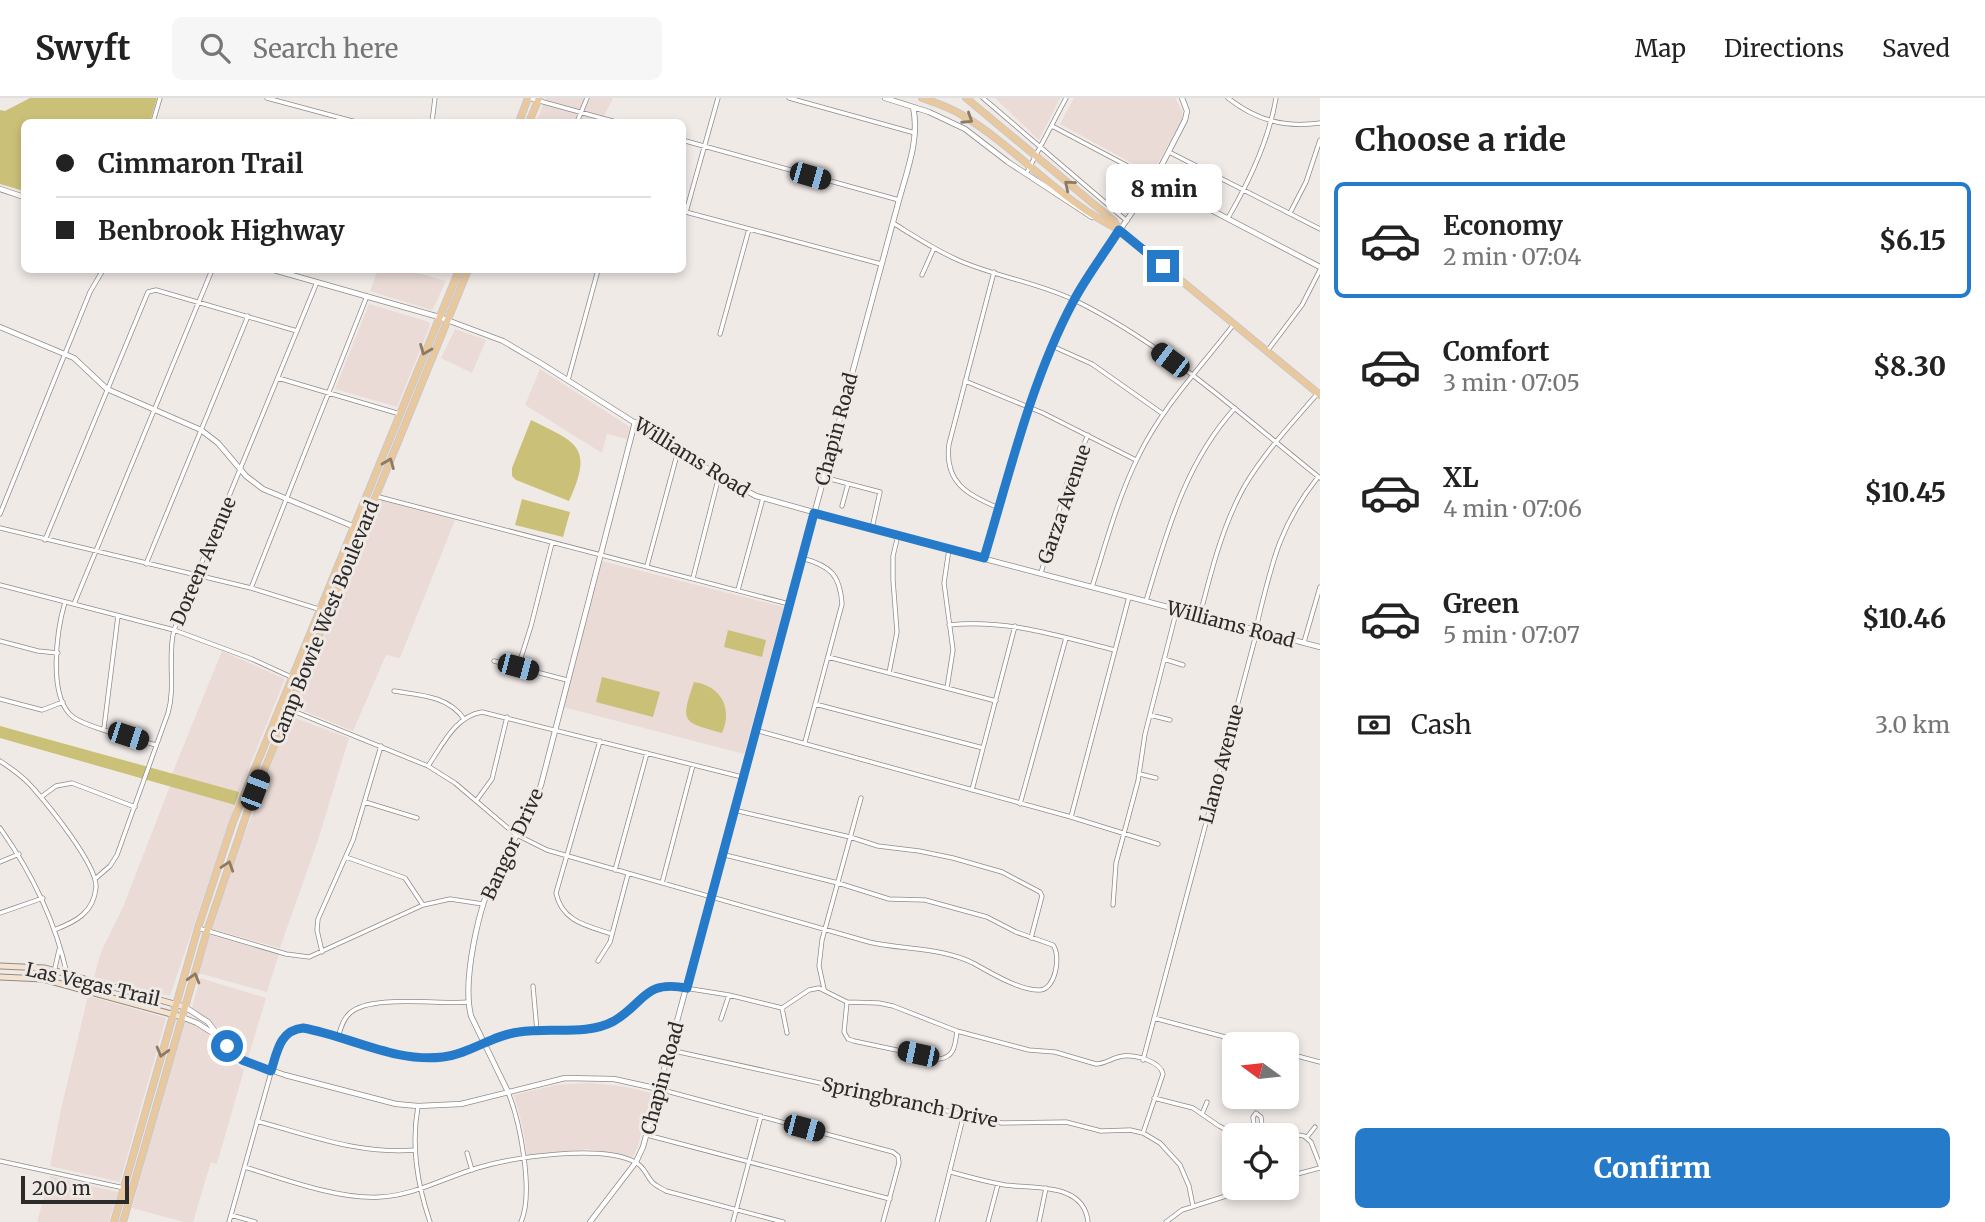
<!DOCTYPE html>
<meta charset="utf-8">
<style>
:root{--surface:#fff;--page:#f6f6f6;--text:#222;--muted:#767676;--line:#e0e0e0;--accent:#257bc9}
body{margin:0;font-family:Merriweather,serif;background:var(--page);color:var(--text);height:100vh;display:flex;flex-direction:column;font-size:26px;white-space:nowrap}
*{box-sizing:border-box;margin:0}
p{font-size:23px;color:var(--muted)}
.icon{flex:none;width:38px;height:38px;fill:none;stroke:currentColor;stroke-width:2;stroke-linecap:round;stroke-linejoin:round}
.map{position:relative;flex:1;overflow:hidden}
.sheet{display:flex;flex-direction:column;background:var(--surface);width:665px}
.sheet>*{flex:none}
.guide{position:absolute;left:21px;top:21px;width:665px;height:154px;border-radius:10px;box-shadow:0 4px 10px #0003;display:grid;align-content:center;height:154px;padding:0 35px;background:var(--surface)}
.needle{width:46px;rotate:285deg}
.buttons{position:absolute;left:1222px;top:934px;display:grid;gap:14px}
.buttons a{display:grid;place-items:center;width:77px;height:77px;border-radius:10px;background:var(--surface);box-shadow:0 4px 10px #0003;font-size:35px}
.scale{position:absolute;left:21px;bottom:18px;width:108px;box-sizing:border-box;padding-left:7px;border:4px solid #2d2b2a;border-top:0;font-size:19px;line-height:24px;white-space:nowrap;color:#2d2b2a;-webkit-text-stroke:5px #f0eae7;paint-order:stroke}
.end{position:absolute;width:32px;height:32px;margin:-16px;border:9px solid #257bc9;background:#fff;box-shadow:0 0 0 4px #fff}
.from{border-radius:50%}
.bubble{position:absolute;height:49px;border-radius:10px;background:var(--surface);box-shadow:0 4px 10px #0003;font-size:23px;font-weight:800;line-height:49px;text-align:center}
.car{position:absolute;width:21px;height:42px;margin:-21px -10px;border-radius:9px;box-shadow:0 0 5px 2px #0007;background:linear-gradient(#222 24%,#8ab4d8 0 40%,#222 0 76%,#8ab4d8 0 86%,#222 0)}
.guide b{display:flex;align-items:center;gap:24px;height:66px;font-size:26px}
.guide b+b{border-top:2px solid var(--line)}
.guide i{width:18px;height:18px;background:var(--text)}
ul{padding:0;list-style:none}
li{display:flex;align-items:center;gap:21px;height:116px;margin:0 14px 10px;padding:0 21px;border:4px solid transparent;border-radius:10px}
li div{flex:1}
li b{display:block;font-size:26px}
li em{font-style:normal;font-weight:800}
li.current{border-color:var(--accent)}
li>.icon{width:63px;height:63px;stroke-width:1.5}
h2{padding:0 35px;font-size:32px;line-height:84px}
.pay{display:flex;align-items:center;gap:18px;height:77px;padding:0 35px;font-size:26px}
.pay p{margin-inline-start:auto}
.button{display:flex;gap:14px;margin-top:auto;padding:14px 35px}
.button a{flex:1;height:80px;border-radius:10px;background:var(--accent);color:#fff;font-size:28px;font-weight:800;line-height:80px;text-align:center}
header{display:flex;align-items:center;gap:42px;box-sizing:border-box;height:98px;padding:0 35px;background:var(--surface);border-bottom:2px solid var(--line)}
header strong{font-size:33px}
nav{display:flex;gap:38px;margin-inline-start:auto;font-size:24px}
.search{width:490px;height:63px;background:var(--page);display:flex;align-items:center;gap:18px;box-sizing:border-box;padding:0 24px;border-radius:10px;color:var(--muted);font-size:26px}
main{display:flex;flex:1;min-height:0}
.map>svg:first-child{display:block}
</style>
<header>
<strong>Swyft</strong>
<div class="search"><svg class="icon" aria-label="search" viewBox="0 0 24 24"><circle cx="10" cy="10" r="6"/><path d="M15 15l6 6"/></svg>Search here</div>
<nav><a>Map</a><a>Directions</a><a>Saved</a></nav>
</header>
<main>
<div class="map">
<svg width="1320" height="1124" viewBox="0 0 1320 1124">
<rect width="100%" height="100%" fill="#f0eae7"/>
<path fill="#eadbd6" d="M546,0H613L601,24H536Z
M995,0H1060L1039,42Z
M1074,0H1175L1182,13V21L1152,76L1060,26Z
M378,172H415V174L446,183L433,211L431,212L370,193Z
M369,206L429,224L430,228L397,309L335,291Z
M455,231L486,242L472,275L441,260Z
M540,271L630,329L627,341L607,336L602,355L525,307Z
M382,402L455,422L400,560L386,557L353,633L294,609Z
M602,463L784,509L744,656L563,609Z
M222,553L285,581L239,694L172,676Z
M290,618L349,640L319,739L280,850L212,831L239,750Z
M170,688L235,707L170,898L94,879L101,854L123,809Z
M210,837L279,856L267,894L198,875Z
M200,880L266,900L248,960L232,949L218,930L192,909Z
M88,898L166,920L120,1084L50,1068L61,1011Z
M183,920L207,935L224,956L244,972L217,1066L211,1064L193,1124H184L132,1110Z
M589,985L621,988L652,995L638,1048L633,1059L588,1051L527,1057L523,1030L514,997L556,987Z
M50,1078L118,1094L109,1124H37Z"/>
<path fill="#cac078" d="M30,0H157L150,24H24V93L0,86V12L5,13Z
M531,322C577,345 594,348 569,403L516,382L512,378V370Z
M522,401L570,414L563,439L515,427Z
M728,532L766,542L762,559L724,549Z
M602,579L660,594L653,619L596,604Z
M694,584C721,588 733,610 722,635C682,624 680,625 694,584Z
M0,628L239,694L235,707L0,640Z"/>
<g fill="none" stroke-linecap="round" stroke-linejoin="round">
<g stroke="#918b89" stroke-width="5">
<path id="minor" d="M267,0L356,24
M529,0L616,24
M789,0L915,35
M983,0L1127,123
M1228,0C1256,22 1284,30 1320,25
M153,24L160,0
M432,24L435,0
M577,24L587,0
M1052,28L1154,82
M682,42L899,102
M1169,54L1320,131
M1027,74L1066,0
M682,113L881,166
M686,114L718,0
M1290,115L1306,84L1320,42
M1228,120C1249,84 1269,42 1276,0
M893,125C914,138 935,152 958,162C996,179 1037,184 1074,202C1165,246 1241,317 1320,380
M994,174L949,346C944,384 967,397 999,410
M922,177L934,150
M720,236L749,131
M1052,248L1092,266L1163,316
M1268,252L1302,207L1320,172
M278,280L400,316
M568,282L598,172
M965,283L1043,315L1136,362
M823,379L880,394L872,430
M375,398L789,506
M842,408L848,386
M0,416L90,194L103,172
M0,430L251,490L328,514
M45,442L148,194L156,192L297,233
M802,460C830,468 840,476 842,506L805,644
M984,460C1010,374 1031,284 1073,204C1086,178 1104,156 1120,132
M146,466L248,218
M647,468L678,353
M1041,475L1068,382L1088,337
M693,480L719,378
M0,487L174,532L252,561L300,583
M1092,489C1106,445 1118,399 1139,357C1163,308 1201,269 1234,226
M251,490L367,198
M738,492L763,400
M1146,503C1167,434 1185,365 1235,310
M65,504C57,531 47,599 73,619C88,630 136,641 156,647
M74,506L212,172
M1200,517C1211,474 1222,429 1244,389C1264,355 1292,325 1318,295
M949,527C1007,521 1059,538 1115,552
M0,543L38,553L58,555
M1304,544L1320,489
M828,559L996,603
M1164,561L1183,567
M494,563L567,582
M518,569L531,528L552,445
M889,575L897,534L893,482V458L898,437
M947,590L953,552L944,485L949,451
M394,593C420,597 449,598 464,621
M0,601L42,612L63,604
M815,606L983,650
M281,608L428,668L455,685L515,736L547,752L869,844C903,852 942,849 975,866C991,875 1021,893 1040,892C1056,891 1061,857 1053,847L1016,834L987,819L925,802L889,801L838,785L721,756
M1150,617L1170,622
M104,630L118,518
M755,632L1071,719L1158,746
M600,643L556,795C562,824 588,828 612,836
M0,663C12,671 24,679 33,690C49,708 97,767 96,789C94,815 75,824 54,832
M428,668C442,648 455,618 482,614L742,679
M1140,676L1156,680
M972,692L1015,528
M41,699L56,688L72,685L135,709
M476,703L492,681L507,619
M365,704L417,720
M1020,706L1066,540
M734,712L850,739L878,748L919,753L953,760L1002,774L1040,794L1042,798L1031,840
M1071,719L1129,499
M0,730C32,775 55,822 67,876
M346,759L405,780L423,807
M0,764L19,756
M615,772L647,655
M95,781L110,768L117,757L168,615C176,587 167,560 174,532L317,184
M662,785L693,667
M1113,807L1116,765L1138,683L1145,636L1177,511
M0,815L43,800
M198,830L286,856L309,859L423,807L450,801L483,806
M322,854L317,832L318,821L353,742L381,648
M598,863L610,844L628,776
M52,883L59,852
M533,888L537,933
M824,891L819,868L822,842L861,700
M847,904L844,934L848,941L854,943L939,961C955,959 955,947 957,933
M782,910L787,935
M1154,920L1255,947
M721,921L729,897
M338,939C341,930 343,921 350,915C371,896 439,907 467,904
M670,952L1002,1025L1066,1024L1101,1033L1130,1032L1143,1035L1160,1045L1180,1067L1189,1088L1193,1108
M1286,955L1320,964
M1143,962L1257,533L1258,522C1272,464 1280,427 1318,379
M659,991L893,1054L898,1058L899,1065L883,1124
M508,994C520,1024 534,1094 521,1124
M1154,1000L1193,1010L1219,1028L1236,1037L1286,1035L1304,1038L1311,1044L1320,1067
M418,1008C411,1048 417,1085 430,1124
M1202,1016L1207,1004
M257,1023C308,1037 361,1057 415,1052
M647,1037L890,1101
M1255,1037L1253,1019L1256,1015L1261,1019L1263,1037
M1307,1039L1315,1029
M467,1055L472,1072
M0,1063L124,1090
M245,1069C283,1081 340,1102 380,1099C415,1097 444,1080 477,1070C514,1059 601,1046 635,1064C644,1068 646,1077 652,1084C656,1088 661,1090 666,1093L783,1124
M951,1074C969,1079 987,1084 1005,1087C1034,1091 1084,1084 1088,1124
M1286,1079L1320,1070
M231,1117L255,1124
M229,1124L279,946L288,935L303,930C341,937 378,956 417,959C459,963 481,939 519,934C546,930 573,934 599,929C627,923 639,890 666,887L729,897L782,910L809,892L819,890L847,904L879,905L893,908L957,933L1029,952L1055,954L1096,966C1106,966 1113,959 1123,958C1136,957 1160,963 1163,976L1143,1035
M733,1124L761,1018
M937,1124L964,1016
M988,1124L998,1086
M1039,1124L1046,1090
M1166,1124L1182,1112L1251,1090"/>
</g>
<g stroke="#918b89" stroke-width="6">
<path id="tertiary" d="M885,0L929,14L965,31L1008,64L1092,119
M1154,82L1320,169
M0,91L24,99
M1120,132L1154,82L1185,22L1187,13L1182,0
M274,172L439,219L503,243L542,266L719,378L756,398L924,445L1320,549
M0,229L74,260L107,291L201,332L218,345L246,378L263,391L362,432
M185,909L208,924L229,951L242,962L285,977L396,1006L418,1008L461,1006L565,980L614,981L659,991
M182,919L197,925L219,939
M508,994L471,918C462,882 479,807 496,774C511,745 530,719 541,687L635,324
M590,1124L636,1064L643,1049L899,102C907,73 920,40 913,9"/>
</g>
<g stroke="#918b89" stroke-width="7">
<path id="secondary" d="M0,868L45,870L185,909
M0,879L43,881L182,919
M90,890L103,893L107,887
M128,904L134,899L145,900"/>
</g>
<g stroke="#c8c8c8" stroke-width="8">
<path id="primary" d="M922,0C936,5 949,9 962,17C1018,50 1060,104 1120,132L1320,297
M966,0L1114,123L1119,131
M519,24L528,0
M529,24L539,0
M114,1124L198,830L233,724L459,172
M123,1124L207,833L248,712L468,172"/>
</g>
<use href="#minor" stroke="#fff" stroke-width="3.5"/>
<use href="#tertiary" stroke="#fff" stroke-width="4.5"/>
<use href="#secondary" stroke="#f4e3ce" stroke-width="5"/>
<use href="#primary" stroke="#eac89d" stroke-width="6"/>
</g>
<defs><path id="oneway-chevron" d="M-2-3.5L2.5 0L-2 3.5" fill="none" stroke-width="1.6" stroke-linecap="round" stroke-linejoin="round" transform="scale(1.75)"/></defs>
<g stroke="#8c7a64">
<use href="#oneway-chevron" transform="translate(968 21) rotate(33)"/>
<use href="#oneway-chevron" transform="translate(1069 87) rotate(-140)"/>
<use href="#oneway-chevron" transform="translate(425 252) rotate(112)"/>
<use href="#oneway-chevron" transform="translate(389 365) rotate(-68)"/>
<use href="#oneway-chevron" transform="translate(228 768) rotate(-72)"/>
<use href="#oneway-chevron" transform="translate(194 880) rotate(-74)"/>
<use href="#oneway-chevron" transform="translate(162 954) rotate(106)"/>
</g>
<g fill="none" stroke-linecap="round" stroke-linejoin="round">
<path stroke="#257bc9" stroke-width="9" d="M227,948L242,962L271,973C277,954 280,932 303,930C349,938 395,965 443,959C470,956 492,937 519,934C549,929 587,938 614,923C646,904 643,882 687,890L814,415L984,460C1010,374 1031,283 1073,204C1086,179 1104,156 1119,132L1163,168"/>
</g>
<g text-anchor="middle" stroke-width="6" stroke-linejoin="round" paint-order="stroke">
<g font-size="19" fill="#2d2b2a" stroke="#f0eae7">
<text transform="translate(836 331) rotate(-75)" y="7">Chapin Road</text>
<text transform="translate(692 359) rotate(32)" y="7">Williams Road</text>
<text transform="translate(1064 406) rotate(-71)" y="7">Garza Avenue</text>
<text transform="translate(203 463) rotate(-67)" y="7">Doreen Avenue</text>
<text transform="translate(324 524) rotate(-68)" y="7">Camp Bowie West Boulevard</text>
<text transform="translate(1231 526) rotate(15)" y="7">Williams Road</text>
<text transform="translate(1221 666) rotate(-75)" y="7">Llano Avenue</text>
<text transform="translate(512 746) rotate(-65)" y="7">Bangor Drive</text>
<text transform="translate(93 886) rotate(13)" y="7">Las Vegas Trail</text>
<text transform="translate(662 980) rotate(-75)" y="7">Chapin Road</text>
<text transform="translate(910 1004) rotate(12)" y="7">Springbranch Drive</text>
</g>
</g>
</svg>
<div class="buttons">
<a><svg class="needle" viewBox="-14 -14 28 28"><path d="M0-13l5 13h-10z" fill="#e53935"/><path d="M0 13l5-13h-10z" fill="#767676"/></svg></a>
<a><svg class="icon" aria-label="locate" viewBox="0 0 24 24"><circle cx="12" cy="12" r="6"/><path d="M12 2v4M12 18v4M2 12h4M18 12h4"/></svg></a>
</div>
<div class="scale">200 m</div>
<i class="end from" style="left:227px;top:948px"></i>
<i class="end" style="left:1163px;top:168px"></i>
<div class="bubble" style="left:1106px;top:66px;width:116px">8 min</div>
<i class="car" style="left:810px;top:78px;rotate:106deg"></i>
<i class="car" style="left:1170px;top:262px;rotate:307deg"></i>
<i class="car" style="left:518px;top:569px;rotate:105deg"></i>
<i class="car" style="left:128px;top:638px;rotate:108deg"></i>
<i class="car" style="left:255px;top:692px;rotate:21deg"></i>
<i class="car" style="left:918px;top:956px;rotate:282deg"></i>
<i class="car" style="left:804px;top:1030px;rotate:105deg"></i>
<div class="guide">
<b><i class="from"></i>Cimmaron Trail</b>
<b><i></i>Benbrook Highway</b>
</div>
</div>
<section class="sheet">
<h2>Choose a ride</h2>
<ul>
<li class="current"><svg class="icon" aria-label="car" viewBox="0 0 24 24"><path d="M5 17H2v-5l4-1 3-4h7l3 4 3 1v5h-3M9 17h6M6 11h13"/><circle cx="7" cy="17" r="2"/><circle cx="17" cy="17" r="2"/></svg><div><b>Economy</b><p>2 min · 07:04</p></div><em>$6.15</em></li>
<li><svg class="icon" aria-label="car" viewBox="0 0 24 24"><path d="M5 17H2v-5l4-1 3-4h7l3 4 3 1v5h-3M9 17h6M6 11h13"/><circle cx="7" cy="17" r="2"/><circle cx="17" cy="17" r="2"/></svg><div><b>Comfort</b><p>3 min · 07:05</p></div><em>$8.30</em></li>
<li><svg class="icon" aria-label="car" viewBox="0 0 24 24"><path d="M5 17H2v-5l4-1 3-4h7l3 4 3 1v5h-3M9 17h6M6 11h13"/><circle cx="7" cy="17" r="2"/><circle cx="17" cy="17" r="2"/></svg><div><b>XL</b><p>4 min · 07:06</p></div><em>$10.45</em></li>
<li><svg class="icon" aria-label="car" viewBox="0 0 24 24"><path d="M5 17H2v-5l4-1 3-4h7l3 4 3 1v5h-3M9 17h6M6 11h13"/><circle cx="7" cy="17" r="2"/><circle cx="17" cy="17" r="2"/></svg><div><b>Green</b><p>5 min · 07:07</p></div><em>$10.46</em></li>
</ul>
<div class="pay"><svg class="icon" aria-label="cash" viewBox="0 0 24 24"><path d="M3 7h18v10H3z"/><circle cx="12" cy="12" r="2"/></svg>Cash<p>3.0 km</p></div>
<div class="button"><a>Confirm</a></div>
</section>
</main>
